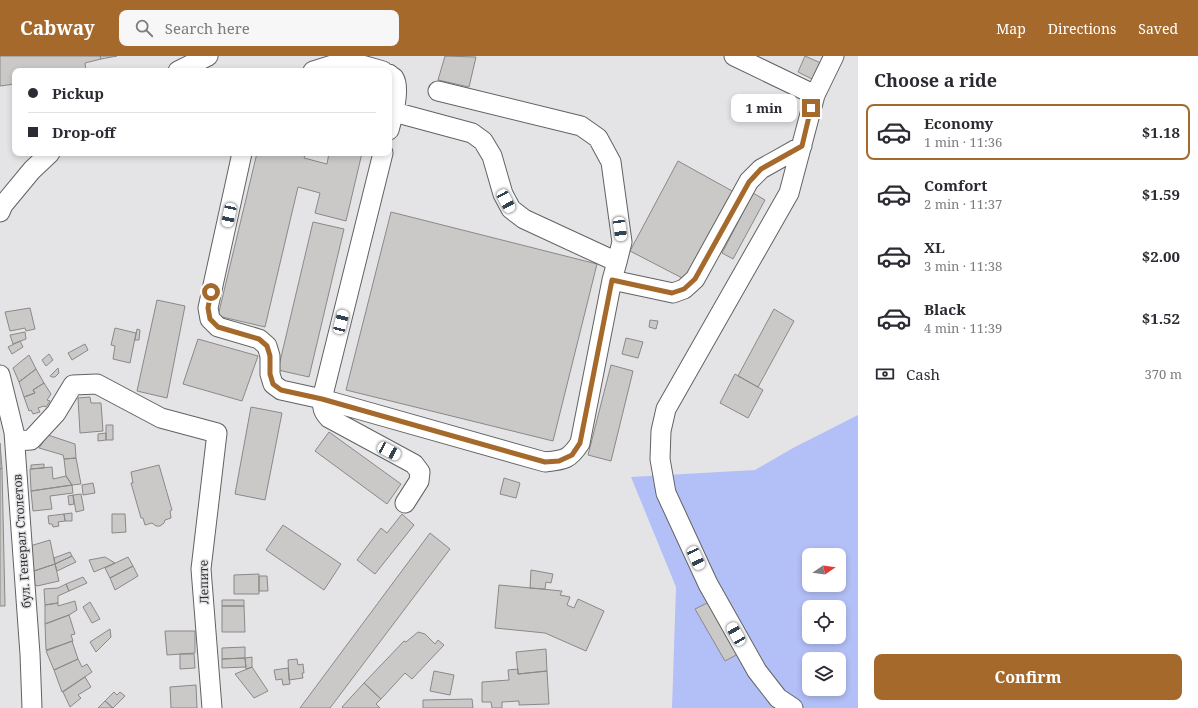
<!DOCTYPE html>
<meta charset="utf-8">
<style>
:root{--surface:#fff;--page:#f7f7f7;--text:#2b2b33;--muted:#7c7c81;--line:#e1e1e2;--accent:#a5692b}
body{margin:0;font-family:"Noto Serif",serif;background:var(--page);color:var(--text);height:100vh;display:flex;flex-direction:column;font-size:15px;white-space:nowrap}
*{box-sizing:border-box;margin:0}
p{font-size:13px;color:var(--muted)}
.icon{flex:none;width:22px;height:22px;fill:none;stroke:currentColor;stroke-width:2;stroke-linecap:round;stroke-linejoin:round}
.map{position:relative;flex:1;overflow:hidden}
.details{display:flex;flex-direction:column;background:var(--surface);width:340px}
.details>*{flex:none}
.guide{position:absolute;left:12px;top:12px;width:380px;height:88px;border-radius:8px;box-shadow:0 2px 6px #0003;display:grid;align-content:center;height:88px;padding:0 16px;background:var(--surface)}
.needle{width:26px;rotate:77deg}
.tools{position:absolute;left:802px;top:492px;display:grid;gap:8px}
.tools a{display:grid;place-items:center;width:44px;height:44px;border-radius:8px;background:var(--surface);box-shadow:0 2px 6px #0003;font-size:20px}
.end{position:absolute;width:18px;height:18px;margin:-9px;border:5px solid #a5692b;background:#fff;box-shadow:0 0 0 2px #fff}
.from{border-radius:50%}
.bubble{position:absolute;height:28px;border-radius:8px;background:var(--surface);box-shadow:0 2px 6px #0003;font-size:13px;font-weight:700;line-height:28px;text-align:center}
.car{position:absolute;width:12px;height:24px;margin:-12px -6px;border-radius:5px;box-shadow:0 0 3px 1px #0007;background:linear-gradient(#fff 24%,#345 0 40%,#fff 0 76%,#345 0 86%,#fff 0)}
.guide b{display:flex;align-items:center;gap:14px;height:38px;font-size:15px}
.guide b+b{border-top:1px solid var(--line)}
.guide i{width:10px;height:10px;background:var(--text)}
ul{padding:0;list-style:none}
li{display:flex;align-items:center;gap:12px;height:56px;margin:0 8px 6px;padding:0 8px;border:2px solid transparent;border-radius:8px}
li div{flex:1}
li b{display:block;font-size:15px}
li em{font-style:normal;font-weight:700}
li.on{border-color:var(--accent)}
li>.icon{width:36px;height:36px;stroke-width:1.5}
h2{padding:0 16px;font-size:18px;line-height:48px}
.pay{display:flex;align-items:center;gap:10px;height:44px;padding:0 16px;font-size:15px}
.pay p{margin-inline-start:auto}
.cta{display:flex;gap:8px;margin-top:auto;padding:8px 16px}
.cta a{flex:1;height:46px;border-radius:8px;background:var(--accent);color:#fff;font-size:16px;font-weight:700;line-height:46px;text-align:center}
header{display:flex;align-items:center;gap:24px;box-sizing:border-box;height:56px;padding:0 20px;background:var(--accent);color:#fff}
header strong{font-size:19px}
nav{display:flex;gap:22px;margin-inline-start:auto;font-size:14px}
.search{width:280px;height:36px;background:var(--page);display:flex;align-items:center;gap:10px;box-sizing:border-box;padding:0 14px;border-radius:8px;color:var(--muted);font-size:15px}
main{display:flex;flex:1;min-height:0}
.map>svg:first-child{display:block}
</style>
<header>
<strong>Cabway</strong>
<div class="search"><svg class="icon" aria-label="search" viewBox="0 0 24 24"><circle cx="10" cy="10" r="6"/><path d="M15 15l6 6"/></svg>Search here</div>
<nav><a>Map</a><a>Directions</a><a>Saved</a></nav>
</header>
<main>
<div class="map">
<svg width="858" height="652" viewBox="0 0 858 652">
<rect width="100%" height="100%" fill="#e4e4e7"/>
<path fill="#b3bff7" fill-rule="evenodd" d="M858,359V652H672L676,531L631,421L755,414L793,392ZM809,499H839V529H809ZM809,551H839V581H809ZM809,603H839V633H809Z"/>
<path fill="#cbc9c7" stroke="#8b8987" d="M0,0H100L101,3L85,7L86,15H15V28L0,30Z
M100,0H117L101,3Z
M445,0L476,1L469,31L438,24Z
M805,0L821,7L814,24L798,16Z
M257,97H306L304,102L327,108L329,97H362L346,165L315,157L320,137L298,131L265,271L218,260Z
M678,105L734,136L686,224L630,195Z
M753,137L765,144L733,203L722,197Z
M391,156L597,208L553,385L346,334Z
M313,166L344,173L309,321L278,314Z
M157,244L185,250L167,342L137,335Z
M30,252L35,273L26,275L25,272L10,275L5,256Z
M774,253L794,265L758,331L738,320Z
M650,264L658,265L656,273L649,271Z
M115,272L136,277L130,307L113,303L115,290L111,289Z
M137,273L140,274L139,284H135Z
M25,276L26,283L13,288L10,279Z
M626,282L643,286L638,302L622,298Z
M198,283L258,300L242,345L183,328Z
M20,285L23,291L12,298L8,291Z
M85,288L88,294L72,304L68,297Z
M49,298L53,304L46,310L42,304Z
M29,299L36,313L19,326L13,312Z
M611,309L633,315L611,405L588,399Z
M58,312L59,317L55,321H52L50,320Z
M36,313L44,327L33,334L35,337L24,341L19,326Z
M735,318L763,334L748,362L720,347Z
M44,327L51,338L47,344L50,345L46,351L44,350L38,352L40,356L33,358L31,354L29,355L24,341L35,337L33,334Z
M90,341L91,347H101L103,375L80,377L78,342Z
M251,351L282,357L265,444L235,438Z
M106,369H113V384H106Z
M329,376L401,428L387,448L315,395Z
M106,377V384L98,385V378Z
M48,379L75,388L76,402L64,403L63,399L39,392Z
M0,387L2,412L0,413Z
M76,402L81,428L72,429L66,420L64,403Z
M44,408V412L31,413V409Z
M159,409L172,454L170,455L171,462L165,464L164,467L160,470H156L152,467L145,469L143,462H141L131,427H133L131,416Z
M52,411L53,423L66,420L72,429L31,435L30,413Z
M2,412L5,550H0V413Z
M504,422L520,427L516,442L500,438Z
M93,427L95,437L83,439L82,429Z
M72,429L73,437L50,440L52,453L33,455L31,435Z
M81,438L84,454L76,456L73,439Z
M73,439L74,448L69,449L68,440Z
M72,457V465H65L64,458Z
M64,458L65,465L58,466L59,470L53,471L52,468H49L48,460Z
M112,458H125L126,476L112,477Z
M402,458L414,469L375,518L357,504L381,472L387,477Z
M283,469L341,508L324,534L266,494Z
M430,477L450,493L330,652H300Z
M50,484L55,508L34,515L30,490Z
M70,496L72,500L55,508L54,502Z
M72,500L76,506L57,515L55,508Z
M105,501L115,507L94,516L89,504Z
M128,501L133,510L110,522L105,512Z
M55,508L59,525L37,530L34,528V515Z
M133,510L138,520L115,534L110,522Z
M531,514L553,518L551,527L546,526L545,533L530,532Z
M259,518V538H234V519Z
M259,520H267L268,535H259Z
M83,521L87,527L69,535L66,528Z
M66,528L69,535L58,540V547L45,549L44,533L58,532Z
M499,529L562,535L560,539L570,541L567,549L574,552L578,543L604,555L586,595L545,577L495,572Z
M222,544H244V550H222Z
M75,545L77,554L69,559L45,568V549L58,547V550Z
M90,546L100,563L92,567L83,551Z
M709,546L738,598L725,605L695,553Z
M222,550H244L245,576H222Z
M69,559L75,578L71,579L73,585L46,594L45,568Z
M110,573L111,581L96,596L90,586Z
M165,575H195V597L167,599Z
M418,576L425,578L435,588L438,584L444,589L412,623L405,617L381,643L364,627L404,585L406,586Z
M72,585L78,603L54,614L46,595Z
M245,591V602L222,603V592Z
M546,593L547,615L518,618L516,596Z
M180,598H194L195,612L180,613Z
M252,601V611L246,613L245,602Z
M245,602L246,611L222,612V603Z
M78,603L82,611L87,608L92,616L62,636L54,614Z
M297,603L298,609L303,608L304,617H302L303,622L289,624L288,604Z
M252,611L268,635L254,642L235,618Z
M288,612L290,628L283,629L282,623L276,624L274,614Z
M518,613V618L547,615L549,648L519,649V645L502,646V652H492L491,646H482V626L509,624L508,614Z
M434,615L454,619L450,639L430,635Z
M85,621L91,631L78,639L81,642L70,651L63,636Z
M364,627L381,643L376,648L380,652H343L342,651Z
M196,629L197,652H171L170,631Z
M114,636L117,639L120,636L125,640L113,652L105,645Z
M472,643L473,652H423V644Z
M105,645L113,652H98Z"/>
<g fill="none" stroke-linecap="round" stroke-linejoin="round">
<g stroke="#616264" stroke-width="21">
<path id="minor" d="M734,0L815,39
M178,15L208,0
M313,15L339,7H355L383,15
M389,18C391,20 393,21 394,22C401,33 392,63 389,74
M438,35L581,70L598,82L611,106L622,186L617,206
M242,97L208,252L210,263L218,271L259,283L267,290L270,300V318L273,328L281,334L322,343L545,406C564,404 569,404 580,387L612,224L617,206L524,163L511,153L503,138L492,100L483,85L472,77L394,56
M383,97L322,343C322,351 323,356 329,362L414,408L420,416L419,425L405,447
M0,156L3,149L32,114L50,97
M612,224L673,237L684,233L695,223L749,125L761,113L802,90
M0,319L14,376L30,598L32,652
M15,385L31,384L56,357L73,329L97,328L161,362L217,377L201,513L212,652
M793,652L778,642L757,615L708,528L666,437L660,403L661,375L666,353L789,137L815,39L834,0"/>
</g>
<use href="#minor" stroke="#fff" stroke-width="19"/>
</g>
<g fill="none" stroke-linecap="round" stroke-linejoin="round">
<path stroke="#a5692b" stroke-width="5" d="M211,236L208,252L210,263L218,271L259,283L267,290L270,300V318L273,328L281,334L322,343L545,406L559,405L572,399L580,387L612,224L672,237L684,233L695,223L749,126L761,113L802,90L811,52"/>
</g>
<g text-anchor="middle" stroke-width="3" stroke-linejoin="round" paint-order="stroke">
<g font-size="12" fill="#2f2f30" stroke="#e4e4e7">
<text transform="translate(22 485) rotate(-94)" y="4">бул. Генерал Столетов</text>
<text transform="translate(204 526) rotate(-91)" y="4">Лепите</text>
</g>
</g>
</svg>
<div class="tools">
<a><svg class="needle" viewBox="-14 -14 28 28"><path d="M0-13l5 13h-10z" fill="#e53935"/><path d="M0 13l5-13h-10z" fill="#7c7c81"/></svg></a>
<a><svg class="icon" aria-label="locate" viewBox="0 0 24 24"><circle cx="12" cy="12" r="6"/><path d="M12 2v4M12 18v4M2 12h4M18 12h4"/></svg></a>
<a><svg class="icon" aria-label="layers" viewBox="0 0 24 24"><path d="M12 4l9 5-9 5-9-5zM3 14l9 5 9-5"/></svg></a>
</div>
<i class="end from" style="left:211px;top:236px"></i>
<i class="end" style="left:811px;top:52px"></i>
<div class="bubble" style="left:731px;top:38px;width:66px">1 min</div>
<i class="car" style="left:506px;top:145px;rotate:152deg"></i>
<i class="car" style="left:229px;top:159px;rotate:192deg"></i>
<i class="car" style="left:620px;top:173px;rotate:172deg"></i>
<i class="car" style="left:341px;top:266px;rotate:14deg"></i>
<i class="car" style="left:389px;top:395px;rotate:118deg"></i>
<i class="car" style="left:696px;top:502px;rotate:155deg"></i>
<i class="car" style="left:736px;top:578px;rotate:330deg"></i>
<div class="guide">
<b><i class="from"></i>Pickup</b>
<b><i></i>Drop-off</b>
</div>
</div>
<section class="details">
<h2>Choose a ride</h2>
<ul>
<li class="on"><svg class="icon" aria-label="car" viewBox="0 0 24 24"><path d="M5 17H2v-5l4-1 3-4h7l3 4 3 1v5h-3M9 17h6M6 11h13"/><circle cx="7" cy="17" r="2"/><circle cx="17" cy="17" r="2"/></svg><div><b>Economy</b><p>1 min · 11:36</p></div><em>$1.18</em></li>
<li><svg class="icon" aria-label="car" viewBox="0 0 24 24"><path d="M5 17H2v-5l4-1 3-4h7l3 4 3 1v5h-3M9 17h6M6 11h13"/><circle cx="7" cy="17" r="2"/><circle cx="17" cy="17" r="2"/></svg><div><b>Comfort</b><p>2 min · 11:37</p></div><em>$1.59</em></li>
<li><svg class="icon" aria-label="car" viewBox="0 0 24 24"><path d="M5 17H2v-5l4-1 3-4h7l3 4 3 1v5h-3M9 17h6M6 11h13"/><circle cx="7" cy="17" r="2"/><circle cx="17" cy="17" r="2"/></svg><div><b>XL</b><p>3 min · 11:38</p></div><em>$2.00</em></li>
<li><svg class="icon" aria-label="car" viewBox="0 0 24 24"><path d="M5 17H2v-5l4-1 3-4h7l3 4 3 1v5h-3M9 17h6M6 11h13"/><circle cx="7" cy="17" r="2"/><circle cx="17" cy="17" r="2"/></svg><div><b>Black</b><p>4 min · 11:39</p></div><em>$1.52</em></li>
</ul>
<div class="pay"><svg class="icon" aria-label="cash" viewBox="0 0 24 24"><path d="M3 7h18v10H3z"/><circle cx="12" cy="12" r="2"/></svg>Cash<p>370 m</p></div>
<div class="cta"><a>Confirm</a></div>
</section>
</main>
